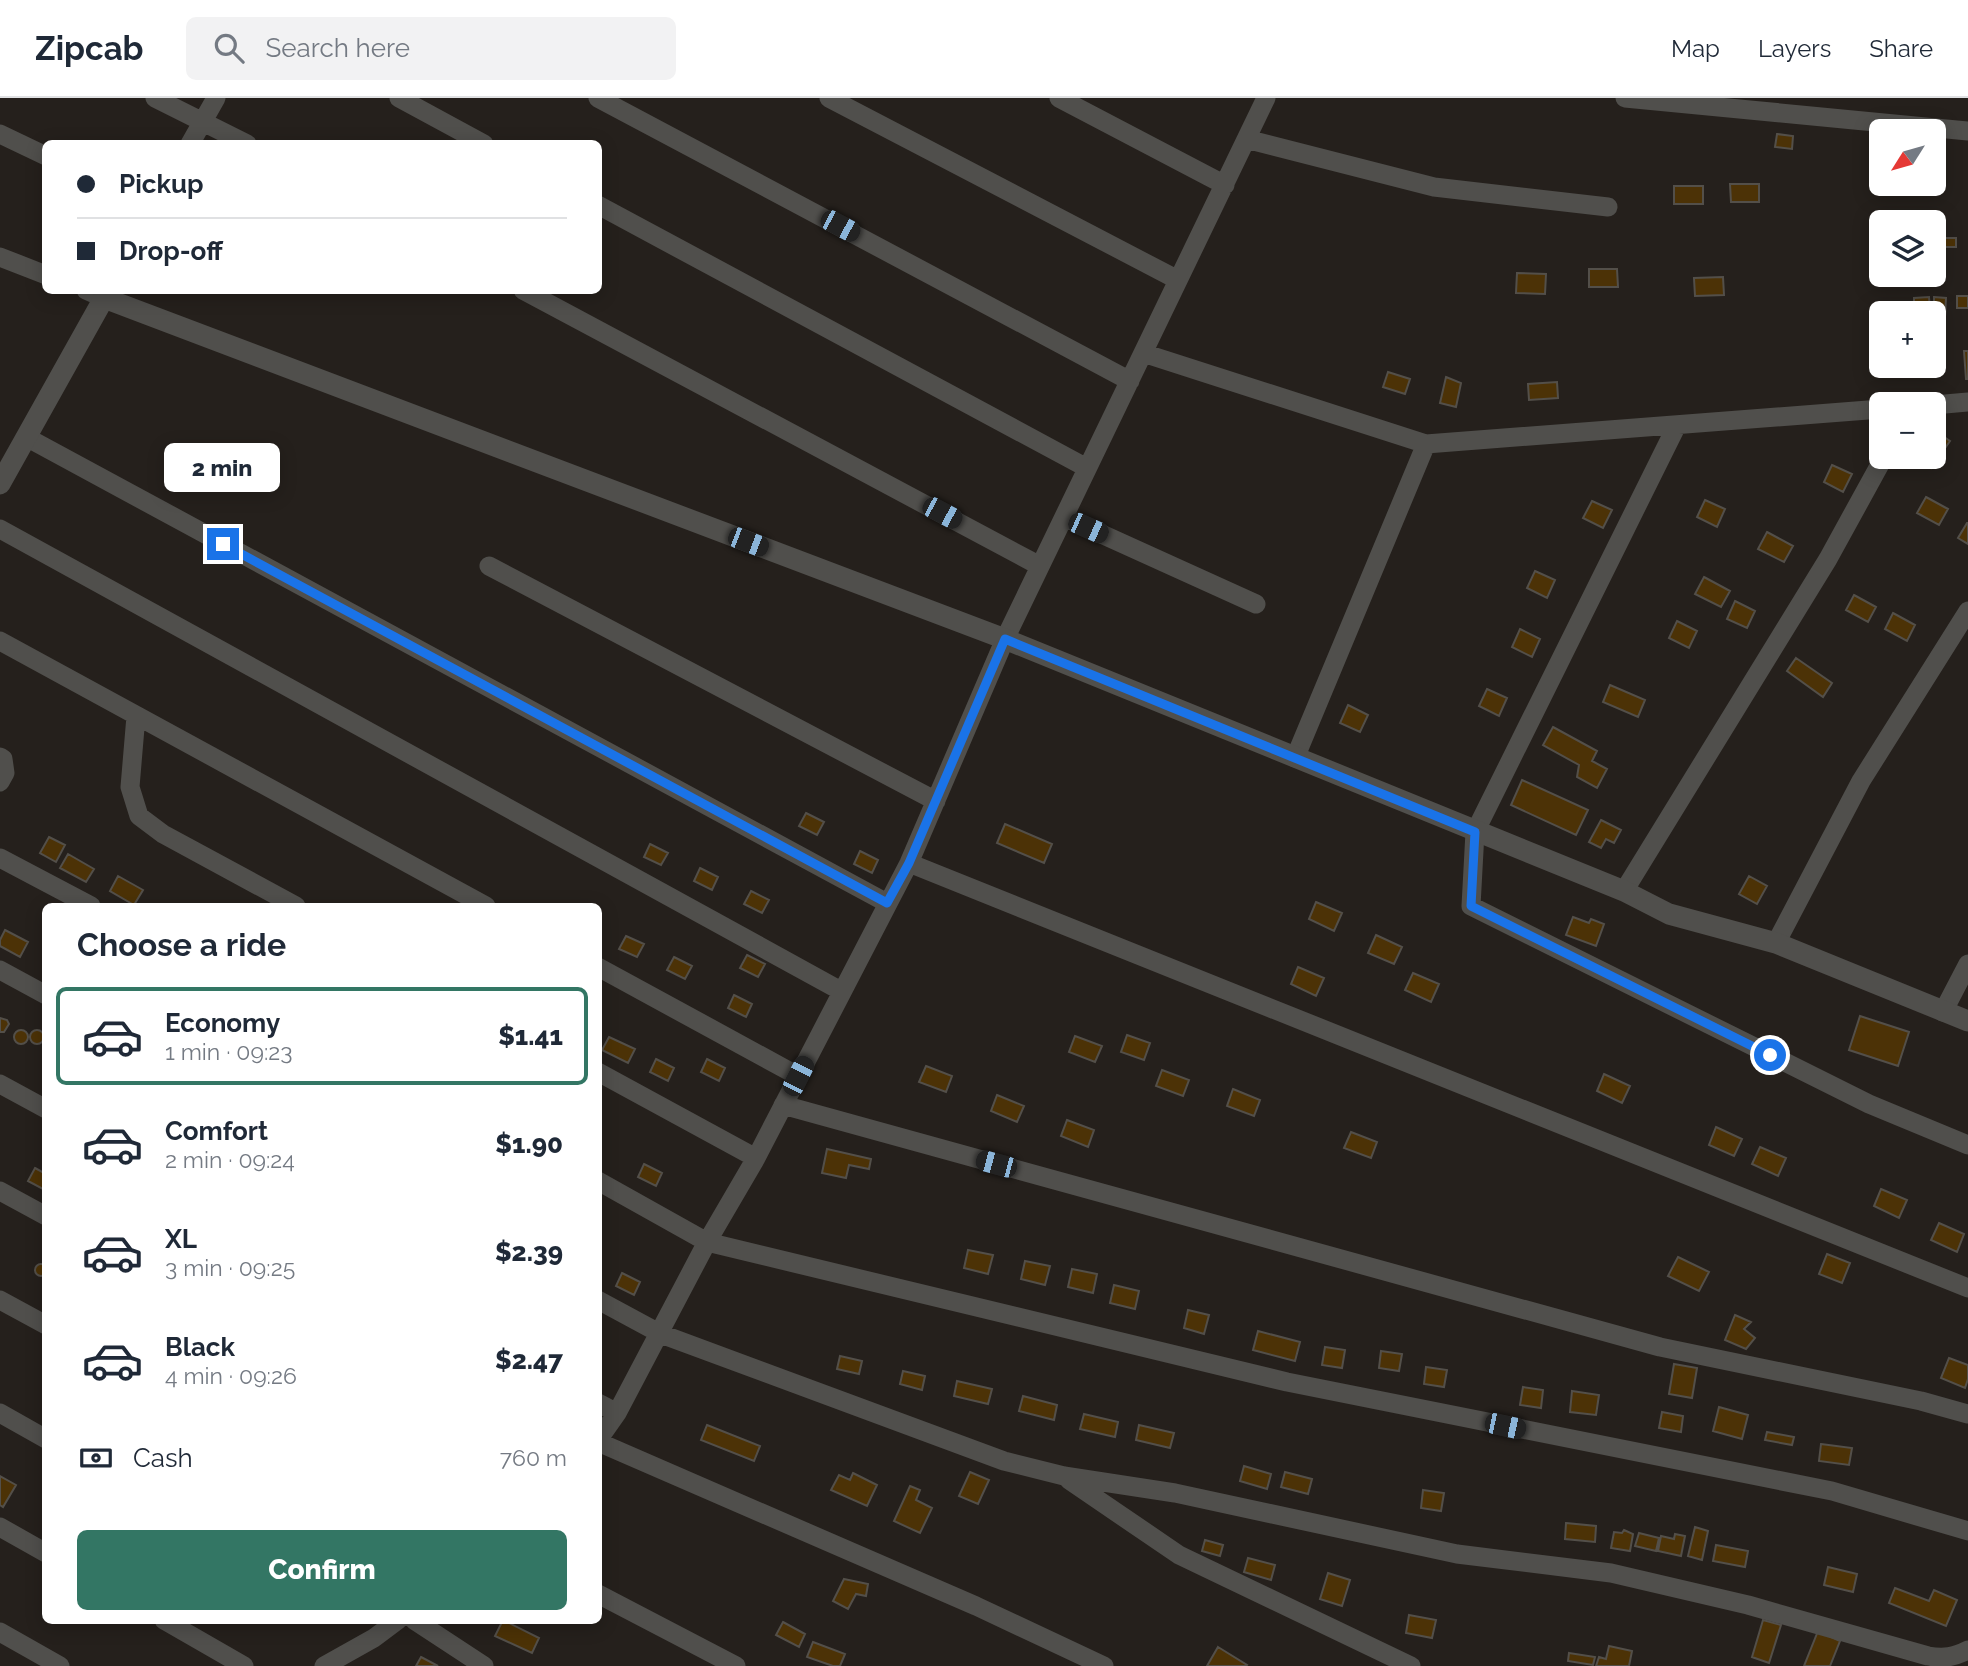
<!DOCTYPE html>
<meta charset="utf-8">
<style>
:root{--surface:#fff;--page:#f2f2f3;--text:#1f2937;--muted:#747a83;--line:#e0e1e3;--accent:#337664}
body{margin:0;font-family:Raleway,sans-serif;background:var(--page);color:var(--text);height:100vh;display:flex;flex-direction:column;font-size:26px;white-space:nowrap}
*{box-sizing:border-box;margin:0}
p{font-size:23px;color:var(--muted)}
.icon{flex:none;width:38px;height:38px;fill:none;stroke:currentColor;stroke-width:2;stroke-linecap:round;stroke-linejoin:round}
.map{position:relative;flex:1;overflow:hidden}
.side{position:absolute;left:42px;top:805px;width:560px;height:721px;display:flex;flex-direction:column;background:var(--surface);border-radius:10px;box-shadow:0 4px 18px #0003}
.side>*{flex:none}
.top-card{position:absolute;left:42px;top:42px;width:560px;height:154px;border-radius:10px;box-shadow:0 4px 18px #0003;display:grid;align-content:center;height:154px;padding:0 35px;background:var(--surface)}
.needle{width:46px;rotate:233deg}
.fabs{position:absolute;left:1869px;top:21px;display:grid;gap:14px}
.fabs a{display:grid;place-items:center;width:77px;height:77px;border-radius:10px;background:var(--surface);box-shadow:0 4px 18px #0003;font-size:35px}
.end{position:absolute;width:32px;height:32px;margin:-16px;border:9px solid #1a73e8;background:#fff;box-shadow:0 0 0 4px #fff}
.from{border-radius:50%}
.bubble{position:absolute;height:49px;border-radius:10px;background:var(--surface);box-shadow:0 4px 18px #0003;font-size:23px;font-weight:800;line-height:49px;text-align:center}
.car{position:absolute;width:21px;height:42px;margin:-21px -10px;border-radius:9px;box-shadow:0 0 5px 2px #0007;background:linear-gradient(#222 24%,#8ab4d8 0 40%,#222 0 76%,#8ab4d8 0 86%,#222 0)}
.top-card b{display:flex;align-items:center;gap:24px;height:66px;font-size:26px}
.top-card b+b{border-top:2px solid var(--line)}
.top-card i{width:18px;height:18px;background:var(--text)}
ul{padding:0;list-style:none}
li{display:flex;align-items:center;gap:21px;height:98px;margin:0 14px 10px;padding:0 21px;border:4px solid transparent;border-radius:10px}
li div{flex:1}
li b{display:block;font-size:26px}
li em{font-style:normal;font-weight:800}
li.active{border-color:var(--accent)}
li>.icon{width:63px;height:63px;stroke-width:1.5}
h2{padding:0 35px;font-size:32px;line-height:84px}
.pay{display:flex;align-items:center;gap:18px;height:77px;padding:0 35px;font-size:26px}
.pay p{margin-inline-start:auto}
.action{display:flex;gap:14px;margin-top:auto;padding:14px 35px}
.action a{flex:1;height:80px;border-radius:10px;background:var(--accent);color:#fff;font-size:28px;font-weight:800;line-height:80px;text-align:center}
header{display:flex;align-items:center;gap:42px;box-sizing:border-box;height:98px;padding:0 35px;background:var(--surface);border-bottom:2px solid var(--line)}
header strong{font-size:33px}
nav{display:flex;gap:38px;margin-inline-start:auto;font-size:24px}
.search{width:490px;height:63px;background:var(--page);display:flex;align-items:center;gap:18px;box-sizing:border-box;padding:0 24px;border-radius:10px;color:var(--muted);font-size:26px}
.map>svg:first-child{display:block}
</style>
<header>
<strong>Zipcab</strong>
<div class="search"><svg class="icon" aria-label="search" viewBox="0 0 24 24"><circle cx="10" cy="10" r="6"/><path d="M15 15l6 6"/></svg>Search here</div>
<nav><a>Map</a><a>Layers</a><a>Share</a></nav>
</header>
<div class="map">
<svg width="1968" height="1568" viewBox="0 0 1968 1568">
<rect width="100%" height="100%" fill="#25201c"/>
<path fill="#4c3206" stroke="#534f49" stroke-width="2" d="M1777,36L1793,38L1792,51L1775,49Z
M1730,86H1759V104H1731Z
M1674,88H1703V106H1674Z
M1945,140H1956V149H1945Z
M1871,151H1881V170H1870Z
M1589,171H1617L1618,189H1589Z
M1517,175L1546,176L1545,196L1516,195Z
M1723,179L1724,197L1695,198L1694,180Z
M1957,198H1968V210H1957Z
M1929,199L1930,212H1914V200Z
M1934,199L1946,200L1945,219L1934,218Z
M1964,253H1968V281H1966Z
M1388,274L1410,281L1405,296L1383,289Z
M1446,279L1461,285L1456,309L1440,305Z
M1557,284L1558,300L1529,302L1528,286Z
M1934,332L1950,343L1931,370L1915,359H1934Z
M1832,367L1852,376L1843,394L1824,384Z
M1926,399L1948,411L1939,427L1917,415Z
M1705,402L1725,411L1717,429L1697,419Z
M1592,403L1612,412L1603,430L1583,420Z
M1967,425H1968V446L1958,440Z
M1767,434L1793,448L1784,464L1758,451Z
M1535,473L1555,482L1547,500L1527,490Z
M1704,479L1730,493L1721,509L1695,496Z
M1854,497L1876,509L1868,524L1846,512Z
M1735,503L1755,513L1747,530L1727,521Z
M1893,515L1915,527L1907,543L1885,531Z
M1677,523L1697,533L1689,550L1669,540Z
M1520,531L1540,541L1532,559L1512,549Z
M1796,560L1832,585L1823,599L1787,573Z
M1610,587L1645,602L1638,619L1603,604Z
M1487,591L1507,600L1499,618L1479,608Z
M1348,607L1368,617L1360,634L1340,625Z
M1553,629L1597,653L1592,663L1607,671L1597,690L1577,679L1579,667L1543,647Z
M1522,682L1588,712L1576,737L1511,707Z
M806,715L824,724L817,737L799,728Z
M1601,722L1621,732L1614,745L1606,741L1601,750L1589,744Z
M1005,726L1052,746L1044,765L997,745Z
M49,739L65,747L56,764L40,755Z
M650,746L668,755L661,767L644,759Z
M860,753L878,762L872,775L854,766Z
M68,756L94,771L86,784L60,770Z
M700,770L718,779L712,792L694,783Z
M118,778L143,792L134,807L110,793Z
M1749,778L1767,788L1757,806L1739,796Z
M751,793L769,802L762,815L744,806Z
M1316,804L1342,815L1334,833L1309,821Z
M1573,819L1589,825L1591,821L1604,826L1596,848L1566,837Z
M5,832L28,844L20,859L0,848V842Z
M1376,837L1402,849L1394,866L1368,855Z
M626,838L644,846L637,859L619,851Z
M747,857L765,866L758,879L740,870Z
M674,859L692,868L685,881L667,872Z
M1298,869L1324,880L1316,898L1291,886Z
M1413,875L1439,886L1431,904L1405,892Z
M734,897L752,906L746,919L728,910Z
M1860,918L1909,934L1898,968L1849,952Z
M0,920L7,922L9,926L4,934H0Z
M30 939a7 7 0 1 1 14 0a7 7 0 1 1-14 0Z
M14 939a7 7 0 1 1 14 0a7 7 0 1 1-14 0Z
M1127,937L1150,945L1144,962L1121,954Z
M1075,938L1102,948L1095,964L1069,954Z
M609,939L635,951L628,965L602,952Z
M656,961L674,970L668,983L650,974Z
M707,961L725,970L719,983L701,974Z
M926,968L952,978L946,994L919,984Z
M1162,972L1189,982L1183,998L1156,988Z
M1604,976L1630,988L1622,1005L1597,993Z
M1233,991L1260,1002L1254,1018L1227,1008Z
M997,997L1024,1008L1017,1024L991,1013Z
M1067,1022L1094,1032L1088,1049L1061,1038Z
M1716,1029L1742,1041L1734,1058L1709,1047Z
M1351,1034L1377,1044L1371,1060L1344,1050Z
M1760,1049L1786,1060L1778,1078L1752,1066Z
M827,1051L871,1061L869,1071L849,1067L846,1080L822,1075Z
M644,1066L662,1075L656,1088L638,1079Z
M35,1070L46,1076L43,1091L28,1083Z
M1881,1091L1907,1102L1899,1120L1874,1108Z
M1939,1125L1964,1136L1957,1154L1931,1142Z
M968,1152L993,1157L988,1176L964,1170Z
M1827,1156L1850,1165L1842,1185L1819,1176Z
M1678,1159L1709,1174L1699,1193L1668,1178Z
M1025,1163L1050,1168L1045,1187L1021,1181Z
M35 1172a6 6 0 1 1 12 0a6 6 0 1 1-12 0Z
M1072,1171L1097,1176L1093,1195L1068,1189Z
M622,1175L640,1184L634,1197L616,1188Z
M1114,1187L1139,1193L1135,1211L1110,1205Z
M1188,1212L1209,1217L1204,1236L1184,1230Z
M1735,1217L1751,1224L1744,1231L1755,1240L1746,1251L1725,1242Z
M1258,1233L1300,1244L1295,1263L1253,1252Z
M1325,1249L1345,1252L1342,1270L1322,1267Z
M1381,1253L1402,1256L1399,1273L1379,1270Z
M840,1258L862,1263L859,1276L837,1271Z
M1949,1260L1968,1267V1281L1965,1290L1941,1280Z
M1674,1266L1697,1270L1692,1300L1669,1296Z
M1426,1269L1447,1272L1444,1289L1424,1286Z
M903,1273L925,1278L922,1292L900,1286Z
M957,1283L992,1291L988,1306L954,1298Z
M1523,1289L1543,1292L1541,1310L1520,1307Z
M1572,1293L1599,1297L1596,1317L1570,1314Z
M1023,1298L1057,1307L1054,1322L1019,1313Z
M1719,1309L1748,1317L1742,1341L1713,1333Z
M1662,1314L1683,1318L1681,1334L1659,1330Z
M1084,1316L1118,1324L1115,1339L1080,1331Z
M707,1327L760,1348L754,1363L701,1342Z
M1139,1327L1174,1335L1170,1350L1136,1342Z
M1767,1334L1794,1339L1792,1347L1765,1342Z
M1821,1346L1852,1350L1849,1367L1819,1363Z
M1244,1368L1271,1376L1267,1391L1240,1383Z
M970,1374L989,1382L978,1406L959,1398Z
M1285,1374L1312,1381L1308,1396L1281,1389Z
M853,1375L877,1387L867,1408L831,1392L839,1377L850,1382Z
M0,1378L16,1387L3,1409L0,1407Z
M910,1388L920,1392L916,1402L932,1410L920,1435L894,1423Z
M1423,1392L1444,1395L1441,1413L1421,1410Z
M1566,1425L1596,1428L1595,1444L1565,1441Z
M1695,1429L1708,1433L1702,1462L1688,1458Z
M1624,1432L1633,1436L1630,1453L1611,1450L1614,1434L1622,1435Z
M1639,1435L1659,1440L1656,1453L1635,1448Z
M1675,1436L1685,1438L1681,1458L1658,1453L1661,1438L1674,1441Z
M1205,1442L1223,1447L1220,1458L1202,1453Z
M1716,1447L1748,1453L1745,1469L1713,1463Z
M1248,1460L1275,1467L1271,1482L1244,1474Z
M1828,1469L1857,1476L1853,1494L1824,1487Z
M1328,1475L1350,1482L1342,1508L1320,1501Z
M844,1481L868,1486L866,1498L856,1496L848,1511L833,1503Z
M1895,1490L1929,1503L1934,1492L1957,1502L1946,1528L1889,1505Z
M1409,1517L1436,1522L1432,1540L1406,1535Z
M503,1522L539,1540L532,1555L495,1538Z
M1763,1522L1781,1527L1769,1565L1752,1559Z
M783,1524L805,1536L799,1549L776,1537Z
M1818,1533L1840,1543L1830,1568H1804Z
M813,1544L845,1556L840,1568H833L807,1559Z
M1609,1548L1632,1553L1629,1568H1596L1599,1559L1606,1561Z
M1218,1549L1247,1567L1246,1568H1207Z
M1569,1555L1595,1559L1593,1567L1568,1563Z
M421,1559L438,1568H416Z"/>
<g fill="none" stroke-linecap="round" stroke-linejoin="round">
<path stroke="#504f4c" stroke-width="19" d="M155,0L247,46
M399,0L484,46
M598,0L1130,283
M829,0L1178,182
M1059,0L1225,87
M1625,0L1968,33
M0,36L46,58
M1246,41L1434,89L1608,109
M190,46L216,0
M598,107L1087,370
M0,159L46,177
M86,192L104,200L108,192
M523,192L1040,468
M1143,255L1426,346L1881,311
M1934,307L1968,304
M1677,327L1475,734L1471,808L1869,1006L1968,1047
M26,339L887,805
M1064,419L1256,506
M0,431L841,893
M489,468L936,703
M0,543L486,808
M136,618L130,689L139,718L163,736L296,808
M0,659L3,661L5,675L0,684
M1295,660L1426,346
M0,760L91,808
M909,765L1968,1190
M1624,793L1828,461L1884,359
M1776,845L1861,683L1968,513
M598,869L798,978
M0,872L46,897
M1943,914L1968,866
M598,974L756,1060
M0,986L46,1011
M783,1007L1660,1249L1921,1303L1968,1316
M598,1083L707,1144L1287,1284L1832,1393L1968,1433
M0,1093L46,1118
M0,1202L46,1227
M598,1202L661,1236L1004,1363L1064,1378L1175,1395L1457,1456L1611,1475L1748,1507L1928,1558C1944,1561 1954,1559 1968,1552
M598,1305L617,1315
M0,1315L46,1341
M598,1342L617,1315L707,1144L756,1060L909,765L1005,541L1266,0
M598,1344L976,1508L1104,1568
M1069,1382L1179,1457L1411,1568
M0,1429L46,1455
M598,1496L736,1568
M164,1522L244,1568
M414,1522L484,1568
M0,1534L60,1568
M324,1568L374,1540L398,1522"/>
<path stroke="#504f4c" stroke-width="21" d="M0,386L104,200L1005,541L1624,793L1669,816L1776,845L1968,923"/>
</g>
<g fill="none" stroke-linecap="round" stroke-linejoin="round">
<path stroke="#1a73e8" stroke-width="9" d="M223,446L887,805L909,765L1005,541L1475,734L1471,808L1770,957"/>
</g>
</svg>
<div class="fabs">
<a><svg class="needle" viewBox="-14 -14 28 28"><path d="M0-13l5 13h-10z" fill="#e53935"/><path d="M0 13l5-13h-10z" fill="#747a83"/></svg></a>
<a><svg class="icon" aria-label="layers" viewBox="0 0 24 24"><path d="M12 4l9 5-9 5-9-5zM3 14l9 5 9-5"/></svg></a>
<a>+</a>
<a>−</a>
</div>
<i class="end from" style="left:1770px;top:957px"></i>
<i class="end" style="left:223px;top:446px"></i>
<div class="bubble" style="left:164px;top:345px;width:116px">2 min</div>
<i class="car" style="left:840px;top:128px;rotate:118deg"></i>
<i class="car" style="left:942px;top:415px;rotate:118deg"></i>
<i class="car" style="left:1088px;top:430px;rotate:114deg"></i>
<i class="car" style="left:748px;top:444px;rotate:111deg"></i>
<i class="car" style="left:798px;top:978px;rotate:27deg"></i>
<i class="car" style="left:996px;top:1066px;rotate:285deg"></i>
<i class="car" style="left:1505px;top:1328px;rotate:102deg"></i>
<div class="top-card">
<b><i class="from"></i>Pickup</b>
<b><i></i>Drop-off</b>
</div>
<section class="side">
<h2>Choose a ride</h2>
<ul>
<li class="active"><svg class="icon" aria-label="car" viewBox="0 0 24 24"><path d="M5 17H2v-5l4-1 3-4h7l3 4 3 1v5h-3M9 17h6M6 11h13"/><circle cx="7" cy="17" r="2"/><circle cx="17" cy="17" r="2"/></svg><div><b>Economy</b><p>1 min · 09:23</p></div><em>$1.41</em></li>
<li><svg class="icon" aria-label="car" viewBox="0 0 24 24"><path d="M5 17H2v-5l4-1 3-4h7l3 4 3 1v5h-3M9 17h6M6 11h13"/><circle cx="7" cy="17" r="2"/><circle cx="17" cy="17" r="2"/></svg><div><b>Comfort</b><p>2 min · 09:24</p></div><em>$1.90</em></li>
<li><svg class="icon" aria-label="car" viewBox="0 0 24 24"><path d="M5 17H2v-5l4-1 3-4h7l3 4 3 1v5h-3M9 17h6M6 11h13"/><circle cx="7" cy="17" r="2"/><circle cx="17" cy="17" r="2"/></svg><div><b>XL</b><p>3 min · 09:25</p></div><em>$2.39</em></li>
<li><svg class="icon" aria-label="car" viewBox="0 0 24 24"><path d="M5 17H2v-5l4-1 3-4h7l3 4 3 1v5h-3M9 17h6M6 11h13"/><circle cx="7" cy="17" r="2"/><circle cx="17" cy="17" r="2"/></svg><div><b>Black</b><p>4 min · 09:26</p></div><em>$2.47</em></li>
</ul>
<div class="pay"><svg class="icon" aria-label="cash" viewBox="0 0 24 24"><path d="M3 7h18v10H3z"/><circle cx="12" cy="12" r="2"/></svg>Cash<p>760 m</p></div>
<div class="action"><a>Confirm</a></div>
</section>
</div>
